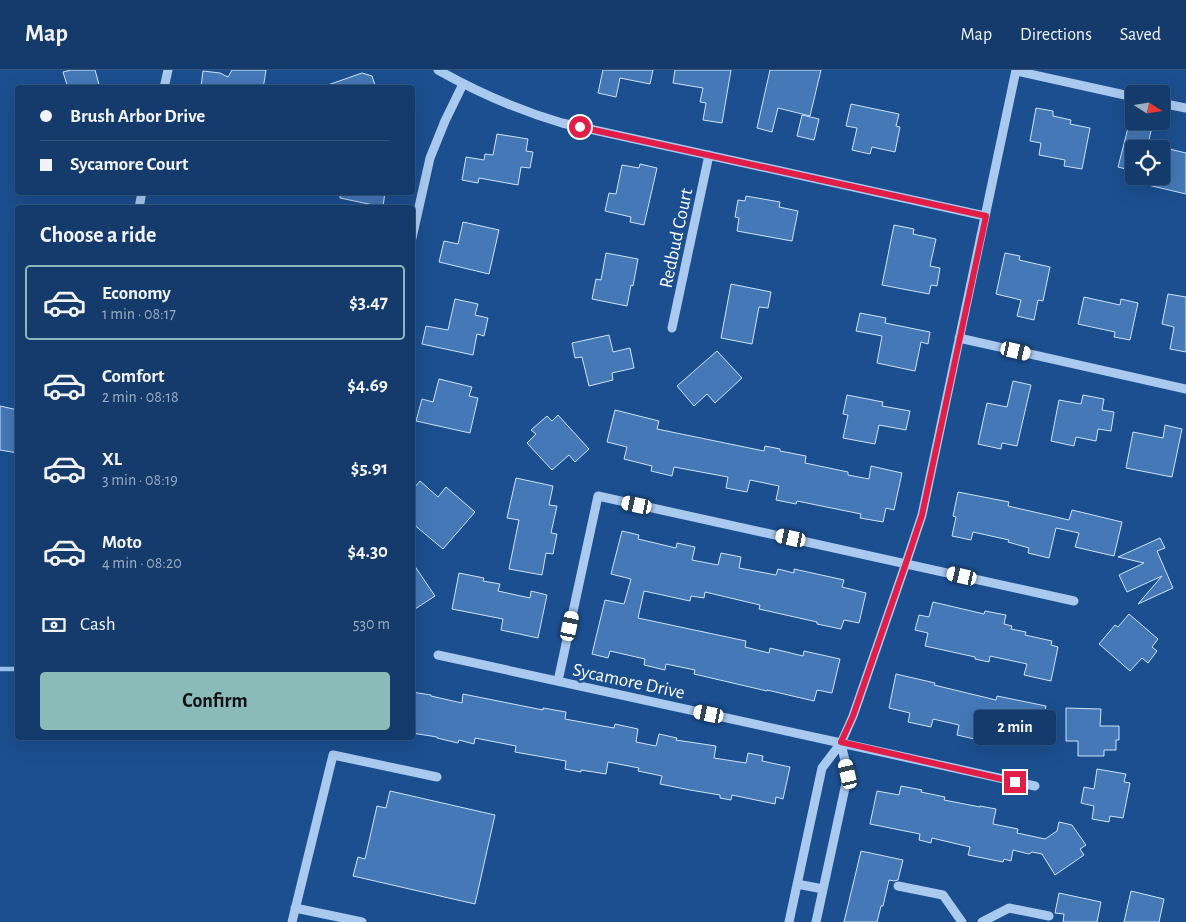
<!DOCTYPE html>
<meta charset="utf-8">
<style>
:root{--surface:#143b6b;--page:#1d4271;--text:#f1f3f6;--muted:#9dadc1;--line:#33557e;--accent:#8bbbb9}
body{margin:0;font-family:"Alegreya Sans",sans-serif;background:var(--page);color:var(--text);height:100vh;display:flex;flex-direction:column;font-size:19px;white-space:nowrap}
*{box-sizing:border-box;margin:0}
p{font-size:16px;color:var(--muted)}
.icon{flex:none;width:28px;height:28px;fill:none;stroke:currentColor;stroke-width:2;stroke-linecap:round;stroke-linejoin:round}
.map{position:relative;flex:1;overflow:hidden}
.side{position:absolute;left:15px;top:135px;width:400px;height:535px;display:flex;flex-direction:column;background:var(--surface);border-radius:5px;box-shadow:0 5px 20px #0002,0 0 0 1px var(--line)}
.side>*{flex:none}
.guide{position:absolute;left:15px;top:15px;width:400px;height:110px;border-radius:5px;box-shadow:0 5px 20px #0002,0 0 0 1px var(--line);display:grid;align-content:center;height:110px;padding:0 25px;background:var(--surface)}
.needle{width:32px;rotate:102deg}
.tools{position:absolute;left:1125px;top:15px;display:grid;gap:10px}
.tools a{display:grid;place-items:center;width:45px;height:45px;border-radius:5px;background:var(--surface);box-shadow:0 5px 20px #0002,0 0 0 1px var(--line);font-size:25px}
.end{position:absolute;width:22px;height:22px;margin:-11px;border:6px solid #e11d48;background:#fff;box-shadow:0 0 0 2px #fff}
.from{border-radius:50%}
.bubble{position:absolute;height:35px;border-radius:5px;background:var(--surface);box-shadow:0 5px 20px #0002,0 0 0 1px var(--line);font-size:16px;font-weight:700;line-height:35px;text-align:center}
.car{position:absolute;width:15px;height:30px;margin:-15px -8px;border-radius:6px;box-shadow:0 0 4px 1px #0007;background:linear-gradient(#fff 24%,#345 0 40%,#fff 0 76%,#345 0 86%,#fff 0)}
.guide b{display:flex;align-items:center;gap:18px;height:48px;font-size:19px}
.guide b+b{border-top:1px solid var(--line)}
.guide i{width:12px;height:12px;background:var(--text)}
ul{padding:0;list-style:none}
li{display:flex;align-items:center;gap:15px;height:75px;margin:0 10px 8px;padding:0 15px;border:2px solid transparent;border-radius:5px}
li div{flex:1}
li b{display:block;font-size:19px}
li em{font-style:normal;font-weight:700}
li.selected{border-color:var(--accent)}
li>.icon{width:45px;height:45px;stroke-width:1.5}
h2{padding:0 25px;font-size:22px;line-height:60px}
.pay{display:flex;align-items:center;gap:12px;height:55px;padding:0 25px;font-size:19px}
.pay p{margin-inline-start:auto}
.button{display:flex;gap:10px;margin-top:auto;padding:10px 25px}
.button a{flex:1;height:58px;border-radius:5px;background:var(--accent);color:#111;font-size:20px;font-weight:700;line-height:58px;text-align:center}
header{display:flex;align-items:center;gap:30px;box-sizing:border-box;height:70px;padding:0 25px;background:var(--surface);border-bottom:1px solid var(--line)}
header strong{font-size:24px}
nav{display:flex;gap:28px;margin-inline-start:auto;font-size:18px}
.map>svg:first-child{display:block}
</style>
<header>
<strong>Map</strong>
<nav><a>Map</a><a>Directions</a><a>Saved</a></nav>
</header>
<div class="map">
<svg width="1186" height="852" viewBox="0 0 1186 852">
<rect width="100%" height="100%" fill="#1b4f8f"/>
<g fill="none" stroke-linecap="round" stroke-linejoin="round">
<path stroke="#9cc4f0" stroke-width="4.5" d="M0,599H18"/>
</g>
<path fill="#4478b7" stroke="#cfe3fa" d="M71,0H95L100,18H68L63,2Z
M232,0H266L264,13L262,18H212L201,16L203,1L220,3L228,7Z
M603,0H653L650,14L620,8L616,27L598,23Z
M675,0H731L722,53L703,50L706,33L700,32L703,18L673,13Z
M770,0H821L810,46L778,38L772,62L757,58Z
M362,3L372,6L376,18H325V16Z
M851,34L899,44L896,56L900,57L895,82L872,77L870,84L852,80L857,58L846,56Z
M1036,38L1053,41V46L1071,50L1070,54L1090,58L1082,99L1064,96L1065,90L1039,85L1041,73L1030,71Z
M802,45L819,49L814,70L797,66Z
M1130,50L1134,51V56L1151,61L1147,79H1134V101L1118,97Z
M497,64L528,69L526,81L533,82L530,98L521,97L518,115L479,108L478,113L462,110L466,87L484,90L485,84L493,85Z
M1161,77L1186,83V124L1131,111V106H1161Z
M640,94L657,98L644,155L630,152L631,147L605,141L609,123L616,124L622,95L639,98Z
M340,122H385L383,137L340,128Z
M746,126L780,132L779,137L798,141L792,171L737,161L739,148L735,147L738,130L745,131Z
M463,152L499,160L489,204L439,192L444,171L458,174Z
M894,155L914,159L913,164L936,169L930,196L940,198L937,216L931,215L929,224L882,215Z
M606,183L638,189L633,216L631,215L627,236L592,229L596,209L601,210Z
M1005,183L1020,186L1019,190L1050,197L1043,231L1038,230L1034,250L1017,246L1021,230L996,224Z
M731,214L771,222L768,238L759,237L752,274L721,268Z
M1168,224L1186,227V282L1170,279L1174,257L1162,254Z
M1084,227L1120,235L1121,229L1138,233L1130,270L1114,267L1115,262L1078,254Z
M455,229L478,234L475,245L488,248L484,266L477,264L473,285L422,274L426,256L448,260Z
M860,243L886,248L885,253L930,262L928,274L921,272L915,301L877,293L882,266L856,261Z
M609,265L613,282L630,278L634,298L612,303L613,310L589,316L582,287L575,288L572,273Z
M717,281L742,308L715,333L707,324L694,336L677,316Z
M439,309L472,317L469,326L478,328L470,363L416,351L422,329L433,332Z
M1013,311L1031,315L1017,376L1002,373L1001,379L978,374L987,333L1007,337Z
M847,325L883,332L882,336L910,341L906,360L879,355L875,374L843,368L848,345L843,344Z
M1083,325L1104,329L1102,340L1114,342L1111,361L1098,359L1096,371L1076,367L1074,376L1051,371L1059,330L1081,334Z
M0,336L18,340V383L0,380Z
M615,340L659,351L657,359L764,381L765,376L780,379V381L806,386L805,393L848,402V405L869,409L871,396L902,403L894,440L886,438L883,452L860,448L861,444L797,431L796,434L776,430L779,416L750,410L747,422L726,418L728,407L674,397L672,406L651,401L652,396L624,389L627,377L607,372Z
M558,345L589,379L575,392L569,385L552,400L527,373L536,364L531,360L547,346L552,351Z
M1165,355L1182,359L1172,407L1126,398L1133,362L1163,368Z
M516,408L553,416L549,435L557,436L551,463L557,464L553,484L546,483L542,505L509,499L519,450L507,448Z
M420,411L438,427L446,417L475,442L443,479L412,453V420Z
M958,422L1009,432L1008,436L1069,450L1072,440L1122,452L1114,486L1075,477L1079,463L1056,458L1049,488L1028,483L1029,478L1008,472L1009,470L973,462L971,470L952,466L956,447L953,446Z
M622,461L639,465L638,469L676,478L677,473L695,477L692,490L718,495L721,483L741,487L739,498L776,505L778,499L794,503V499L844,510L842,517L866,523L859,553L844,550L841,559L817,554V552L759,539L760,535L705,522L704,528L691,526L690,531L644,521L638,548L746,571L745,577L769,583L770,578L803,586L804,581L840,589L832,623L817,620L814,631L767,620V621L694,604L695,600L666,594L665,600L644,595L645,589L610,581L608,588L592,584L605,530L624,534L631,509L611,504Z
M1160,468L1165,478L1157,481L1173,518L1138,534L1162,506L1127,522L1119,505L1144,493L1118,487Z
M412,492L435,526L412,541Z
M459,503L484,508L483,511L500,514L498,521L530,528L531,521L547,525L538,568L501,560L503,549L452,539Z
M933,532L984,544L985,541L1006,545L1004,554L1012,556L1011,559L1026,562L1025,565L1052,571L1051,575L1058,577L1051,611L1024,605L1027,594L990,586L989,592L975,589V587L925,576L928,563L915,560L919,545L929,547Z
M1129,544L1158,569L1152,577L1157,581L1148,593L1142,588L1130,601L1099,574L1115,555L1118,557Z
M896,604L935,613L934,615L996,630L997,626L1046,636L1039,668L1015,664L1013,673L980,666L979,670L957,665L959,655L933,649L931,657L908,652L910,643L889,638Z
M412,622L431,625V626L462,633L463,624L543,640V638L566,642L565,649L614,658L615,654L638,659L636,672L656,676L659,664L677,668L676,670L716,676L714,688L746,693L748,683L763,686L762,691L790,697L783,729L776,727L775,734L732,725L731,730L720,728V725L690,720L660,714L662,706L638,701L639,698L608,692L606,704L581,700V702L565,699L566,691L515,682L516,676L475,668L474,674L459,670L458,673L437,668V667L412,663Z
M1066,638L1101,639L1100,656H1119V670H1116V680H1104V686H1078V671H1066Z
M1097,699L1126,704L1124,712L1130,713L1123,748L1110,746L1109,752L1092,749L1094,736L1081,733L1084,717L1094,719Z
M901,716L922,720L921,722L945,727L944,730L980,737V736L996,739L993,754L1018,759L1017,763L1045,769L1057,761L1059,752L1072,755L1086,775L1080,779L1084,785L1055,805L1042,784L1032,782L1029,784L1013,780L1011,791L1004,789L1003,792L968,785L970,777L932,768L931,773L919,770L920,764L870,754L877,721L899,725Z
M390,721L495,745L475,834L353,806L358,787L365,789L377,736L386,738Z
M861,781L903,790L898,810L894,811L889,810L883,836H881L877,852H844Z
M1131,821L1164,829L1159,852H1124Z
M1059,823L1101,832L1097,852H1063L1064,844L1055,843Z"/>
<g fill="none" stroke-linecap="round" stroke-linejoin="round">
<path stroke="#a9c9ee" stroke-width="9" d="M438,0C477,22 518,40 562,53L985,146
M1016,1L1134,27
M164,18L168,0
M1161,33L1186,38
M139,138L142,122
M412,168L430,88L445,51L463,14
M672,258L709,85
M959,268L1186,319
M438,585L841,673L1035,716
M558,611L598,426L1074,531
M797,814L823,819
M898,816L943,825L962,852
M295,838L362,852
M292,852L333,685L437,707
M789,852L822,698L841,673L853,646L906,493L922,445L1016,0
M816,852L848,704L841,673
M982,852L1009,838L1049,846"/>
</g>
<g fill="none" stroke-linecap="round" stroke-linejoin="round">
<path stroke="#e11d48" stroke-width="6" d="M580,57L986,146L922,445L906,493L853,646L841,672L1015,712"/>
</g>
<g text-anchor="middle" stroke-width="5" stroke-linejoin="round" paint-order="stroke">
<g font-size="19" fill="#fff" stroke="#1b4f8f">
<text transform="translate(675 168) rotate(-78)" y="7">Redbud Court</text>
<text transform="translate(629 610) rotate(12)" y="7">Sycamore Drive</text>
</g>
</g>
</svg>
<div class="tools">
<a><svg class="needle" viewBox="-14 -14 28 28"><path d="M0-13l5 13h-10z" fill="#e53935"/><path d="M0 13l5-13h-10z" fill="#9dadc1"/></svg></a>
<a><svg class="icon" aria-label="locate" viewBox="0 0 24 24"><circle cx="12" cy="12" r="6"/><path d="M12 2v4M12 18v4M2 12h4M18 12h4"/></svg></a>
</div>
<i class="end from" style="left:580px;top:57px"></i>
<i class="end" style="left:1015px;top:712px"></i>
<div class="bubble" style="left:974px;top:640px;width:82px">2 min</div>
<i class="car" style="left:1016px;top:281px;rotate:103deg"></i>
<i class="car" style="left:637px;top:435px;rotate:282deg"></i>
<i class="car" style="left:791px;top:468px;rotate:282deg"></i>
<i class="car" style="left:962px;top:506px;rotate:283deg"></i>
<i class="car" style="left:570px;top:556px;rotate:12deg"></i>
<i class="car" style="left:709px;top:644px;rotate:282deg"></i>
<i class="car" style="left:848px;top:704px;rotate:347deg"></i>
<div class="guide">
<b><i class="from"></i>Brush Arbor Drive</b>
<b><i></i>Sycamore Court</b>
</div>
<section class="side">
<h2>Choose a ride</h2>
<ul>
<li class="selected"><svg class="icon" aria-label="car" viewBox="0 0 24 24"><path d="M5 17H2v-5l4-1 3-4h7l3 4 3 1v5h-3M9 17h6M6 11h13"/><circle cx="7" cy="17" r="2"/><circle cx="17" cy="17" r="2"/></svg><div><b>Economy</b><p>1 min · 08:17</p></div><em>$3.47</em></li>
<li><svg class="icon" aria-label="car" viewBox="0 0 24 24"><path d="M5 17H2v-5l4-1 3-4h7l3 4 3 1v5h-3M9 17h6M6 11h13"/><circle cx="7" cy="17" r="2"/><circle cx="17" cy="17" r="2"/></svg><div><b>Comfort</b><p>2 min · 08:18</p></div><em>$4.69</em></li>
<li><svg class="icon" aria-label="car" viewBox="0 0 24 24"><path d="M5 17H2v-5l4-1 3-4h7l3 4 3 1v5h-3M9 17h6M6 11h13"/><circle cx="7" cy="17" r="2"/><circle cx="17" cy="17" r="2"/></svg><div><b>XL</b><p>3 min · 08:19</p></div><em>$5.91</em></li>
<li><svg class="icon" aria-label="car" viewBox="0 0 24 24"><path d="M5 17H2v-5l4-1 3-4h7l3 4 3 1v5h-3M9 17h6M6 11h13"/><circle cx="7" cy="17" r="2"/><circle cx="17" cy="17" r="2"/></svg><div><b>Moto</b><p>4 min · 08:20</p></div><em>$4.30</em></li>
</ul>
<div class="pay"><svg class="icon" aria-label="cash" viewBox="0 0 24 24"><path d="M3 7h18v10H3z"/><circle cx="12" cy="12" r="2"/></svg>Cash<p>530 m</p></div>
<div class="button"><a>Confirm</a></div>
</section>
</div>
